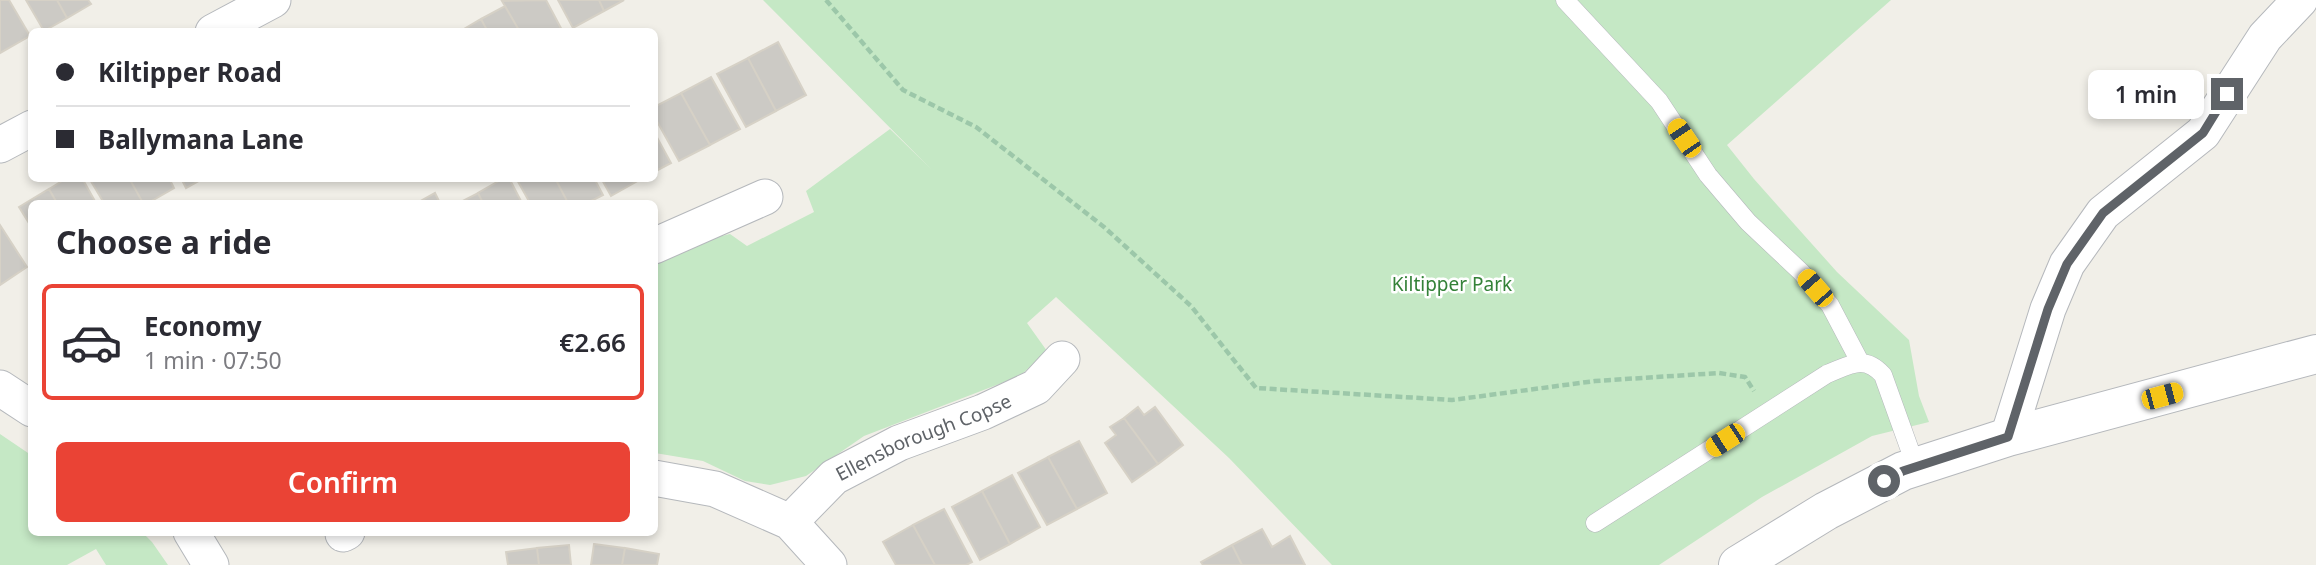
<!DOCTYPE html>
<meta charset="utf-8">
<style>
:root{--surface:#fff;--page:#f7f7f7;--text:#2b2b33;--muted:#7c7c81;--line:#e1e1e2;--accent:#ea4335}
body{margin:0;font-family:"Noto Sans",sans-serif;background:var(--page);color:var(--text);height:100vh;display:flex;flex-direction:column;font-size:26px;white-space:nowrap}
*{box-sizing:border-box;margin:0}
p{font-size:23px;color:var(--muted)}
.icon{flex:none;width:38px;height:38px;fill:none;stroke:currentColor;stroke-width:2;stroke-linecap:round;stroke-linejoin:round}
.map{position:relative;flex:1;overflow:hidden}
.side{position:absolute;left:28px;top:200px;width:630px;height:336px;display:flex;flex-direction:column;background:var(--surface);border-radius:10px;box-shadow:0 4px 10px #0003}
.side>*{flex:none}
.guide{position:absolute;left:28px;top:28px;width:630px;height:154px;border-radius:10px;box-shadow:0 4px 10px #0003;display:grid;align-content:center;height:154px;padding:0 28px;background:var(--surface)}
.end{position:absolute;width:32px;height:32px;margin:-16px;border:9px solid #5f6368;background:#fff;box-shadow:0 0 0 4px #fff}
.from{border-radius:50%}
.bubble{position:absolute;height:49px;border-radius:10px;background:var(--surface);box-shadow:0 4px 10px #0003;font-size:23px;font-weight:600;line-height:49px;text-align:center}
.car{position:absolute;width:21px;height:42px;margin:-21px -10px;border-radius:9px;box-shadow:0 0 5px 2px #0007;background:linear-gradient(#f5c518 24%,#345 0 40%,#f5c518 0 76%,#345 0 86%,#f5c518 0)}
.guide b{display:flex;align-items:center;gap:24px;height:66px;font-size:26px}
.guide b+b{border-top:2px solid var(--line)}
.guide i{width:18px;height:18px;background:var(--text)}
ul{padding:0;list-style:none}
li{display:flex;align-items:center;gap:21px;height:116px;margin:0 14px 10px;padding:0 14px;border:4px solid transparent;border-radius:10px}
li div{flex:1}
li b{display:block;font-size:26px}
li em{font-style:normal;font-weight:600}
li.selected{border-color:var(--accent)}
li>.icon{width:63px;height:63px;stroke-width:1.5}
h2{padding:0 28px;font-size:32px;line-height:84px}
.cta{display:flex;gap:14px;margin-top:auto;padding:14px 28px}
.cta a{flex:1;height:80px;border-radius:10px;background:var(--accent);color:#fff;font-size:28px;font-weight:600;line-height:80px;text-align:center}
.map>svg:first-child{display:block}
</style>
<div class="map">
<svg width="2316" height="565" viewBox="0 0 2316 565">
<rect width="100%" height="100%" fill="#f1efe8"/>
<path fill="#c5e8c5" d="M763,0H1891L1727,145L1754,179L1837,272L1909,340L1919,396L1929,422L1872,436L1762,497L1659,565H1332L1229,458L1056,297L1027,323L1047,351L1020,376L864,436L806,476L770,485L745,481L703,461L655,453L654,263L709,239L730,234L747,246L814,212L806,191L890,129L931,169Z
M0,434L31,455L32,532H142L152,542L168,565H106L96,549L67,565H0Z"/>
<path fill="#cccac5" stroke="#d6d1c6" stroke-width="2" d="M0,0H9L30,36L0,53Z
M26,0H57L67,18L44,31Z
M57,0H88L91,4L67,18Z
M546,0L563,32H520L502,1Z
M558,0H599L604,11L573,28Z
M599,0H624L604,11Z
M505,6L520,32H488L481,19Z
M481,19L488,32H459Z
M778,42L806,95L776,111L748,58Z
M748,58L776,111L746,127L717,74Z
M711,77L740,129L710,145L681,93Z
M681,93L710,145L679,161L654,116V107Z
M654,132L671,163L654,172Z
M67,178H82L96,203H57L49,189Z
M89,178H129L143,203H104Z
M129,178H169L174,188L148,203H143Z
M181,178H204L186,188Z
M504,178H509L522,203H483L478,193Z
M516,178H555L568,203H530Z
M555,178H594L603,195L587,203H568Z
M601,178H640L641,179L611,196Z
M49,189L57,203H32V228L19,207Z
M435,193L440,203H417Z
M478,193L483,203H459Z
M0,225L27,267L0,285Z
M1138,407L1144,415L1155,407L1183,445L1158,464L1124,418Z
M1124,418L1158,464L1132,482L1105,443L1116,435L1110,427Z
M1079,441L1107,493L1077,509L1048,457Z
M1048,457L1077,509L1047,525L1018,473Z
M1012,475L1040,527L1010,544L982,491Z
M982,491L1010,544L980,560L952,507Z
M944,509L972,562L966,565H935L913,525Z
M913,525L935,565H896L883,542Z
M1262,529L1272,547L1290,536L1305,565H1242L1232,545Z
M594,544L625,548L622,565H591Z
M569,545L571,565H539L537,548Z
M1232,545L1242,565H1203L1201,562Z
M537,548L539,565H508L506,552Z
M625,548L659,554L657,565H622Z"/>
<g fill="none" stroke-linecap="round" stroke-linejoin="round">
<g stroke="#b5b8bc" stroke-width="19">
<path id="service" d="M1565,0L1659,101L1708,175L1748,222L1801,272L1830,305L1860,362
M1595,523L1827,374C1850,365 1864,354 1883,375L1916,467"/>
</g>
<g stroke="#b5b8bc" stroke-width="37">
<g id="minor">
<path d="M213,32L273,0"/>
<path d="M0,145L32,128"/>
<path d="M654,246L765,197"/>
<path d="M0,388L32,409"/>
<path d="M2008,437L2048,309L2067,264L2103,213L2203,133L2265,37L2300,0"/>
<path d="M654,478L715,489L790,522L829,565"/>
<path id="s1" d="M790,522L834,477L899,443L983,412L1036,387L1062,359"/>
<path d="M191,532L211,565"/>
<path d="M343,534L347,532"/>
</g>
</g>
<g stroke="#b5b8bc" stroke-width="40">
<path id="tertiary" d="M1738,565L1826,511L1903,471L2008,437L2316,354"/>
</g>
<path stroke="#9cc7a9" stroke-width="4.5" stroke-dasharray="7 3.5" stroke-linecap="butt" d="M826,0L903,90L976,127L1104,227L1191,306L1256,388L1452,400L1595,381L1719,373L1745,377L1754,391"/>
<use href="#service" stroke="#fff" stroke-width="18"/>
<use href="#minor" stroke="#fff" stroke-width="35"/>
<use href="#tertiary" stroke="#fff" stroke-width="38"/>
</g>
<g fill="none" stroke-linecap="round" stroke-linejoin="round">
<path stroke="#5f6368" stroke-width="9" d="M1884,481L1903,471L2008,437L2048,309L2067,264L2103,213L2203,133L2227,94"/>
</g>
<g text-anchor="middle" stroke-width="5" stroke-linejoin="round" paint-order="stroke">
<g font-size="19" fill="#348238" stroke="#fff">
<text x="1452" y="291">Kiltipper Park</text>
</g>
<g font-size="19" fill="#5f6368" stroke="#fff">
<text dy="7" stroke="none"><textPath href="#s1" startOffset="161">Ellensborough Copse</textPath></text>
</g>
</g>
</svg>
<i class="end from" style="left:1884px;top:481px"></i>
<i class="end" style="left:2227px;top:94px"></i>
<div class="bubble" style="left:2088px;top:70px;width:116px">1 min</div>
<i class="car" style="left:1684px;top:138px;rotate:326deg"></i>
<i class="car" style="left:1815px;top:288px;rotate:319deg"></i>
<i class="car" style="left:2162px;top:396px;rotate:75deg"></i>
<i class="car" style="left:1725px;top:440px;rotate:237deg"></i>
<div class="guide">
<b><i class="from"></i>Kiltipper Road</b>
<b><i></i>Ballymana Lane</b>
</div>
<section class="side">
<h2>Choose a ride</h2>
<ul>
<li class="selected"><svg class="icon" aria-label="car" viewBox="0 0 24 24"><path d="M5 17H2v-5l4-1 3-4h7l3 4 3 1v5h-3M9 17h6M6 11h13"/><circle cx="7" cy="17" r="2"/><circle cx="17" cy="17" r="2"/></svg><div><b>Economy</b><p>1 min · 07:50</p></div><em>€2.66</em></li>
</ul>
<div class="cta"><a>Confirm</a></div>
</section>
</div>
